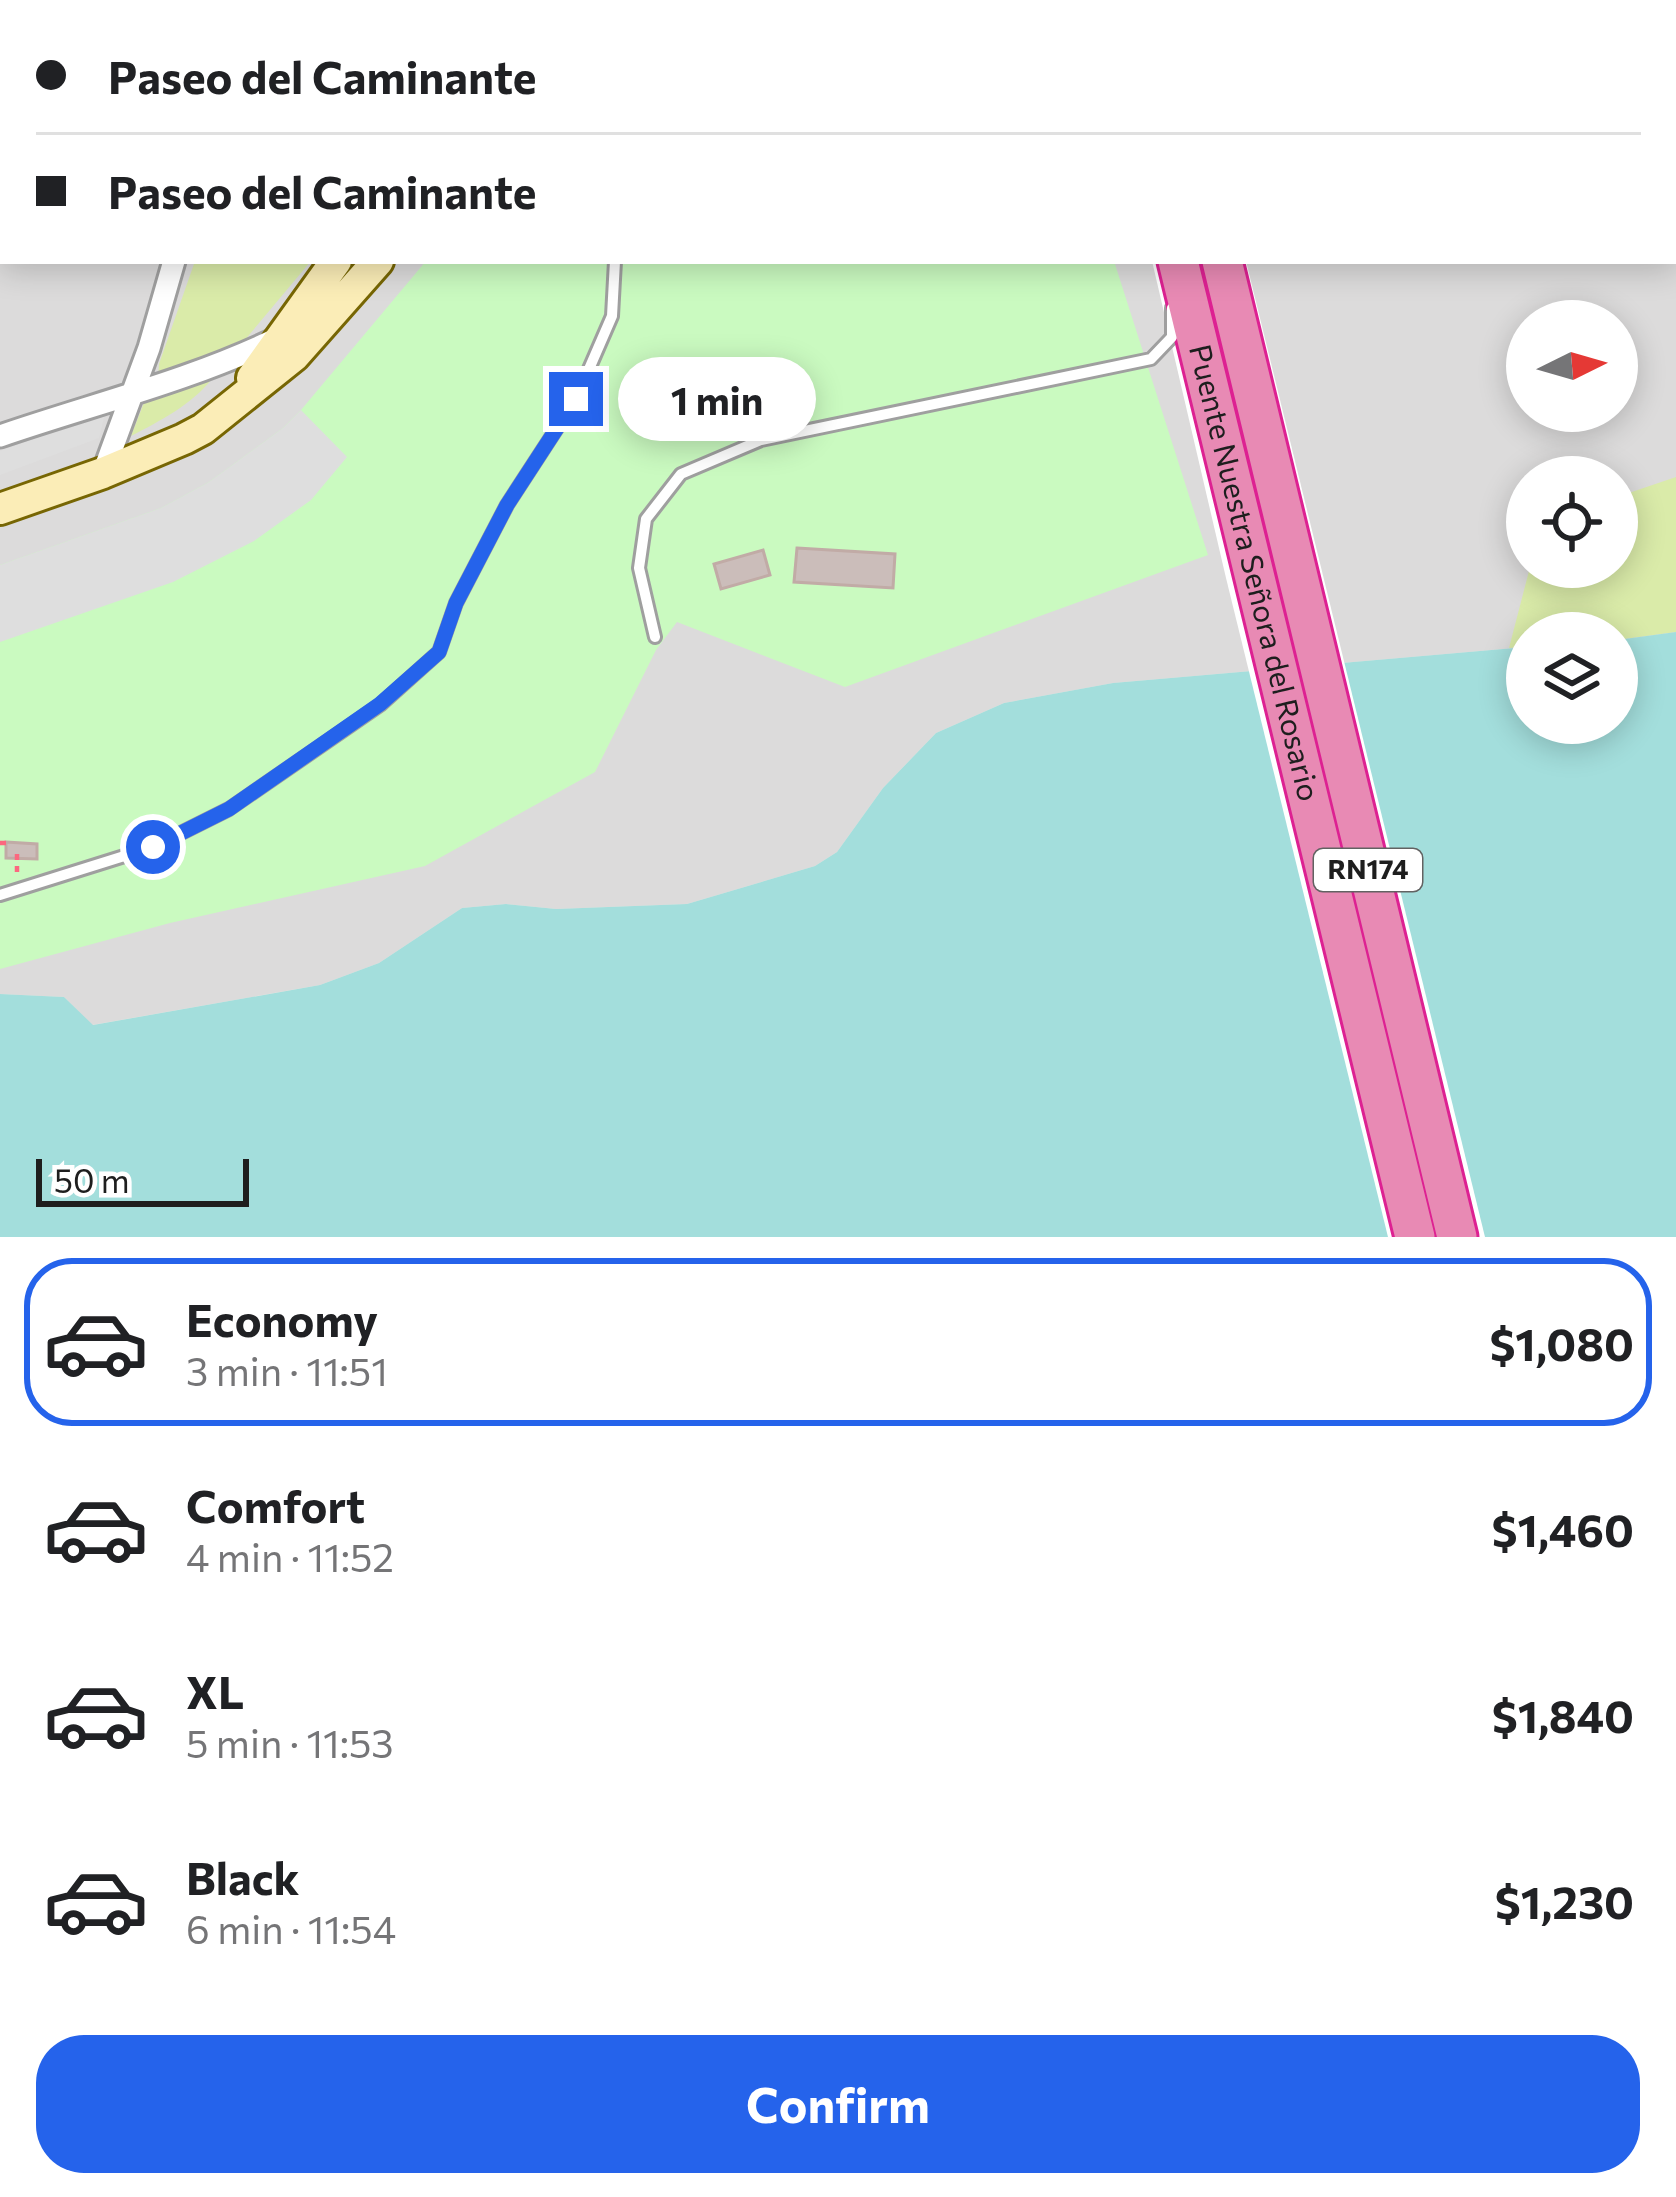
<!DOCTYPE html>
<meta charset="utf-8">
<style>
:root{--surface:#fff;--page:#f6f6f6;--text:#202124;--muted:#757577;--line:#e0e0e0;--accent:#2563eb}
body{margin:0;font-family:Commissioner,sans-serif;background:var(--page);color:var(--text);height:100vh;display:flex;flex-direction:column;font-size:45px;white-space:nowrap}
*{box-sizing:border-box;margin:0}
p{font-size:39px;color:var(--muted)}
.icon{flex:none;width:66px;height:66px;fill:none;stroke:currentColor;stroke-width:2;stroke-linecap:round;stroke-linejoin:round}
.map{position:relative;height:1237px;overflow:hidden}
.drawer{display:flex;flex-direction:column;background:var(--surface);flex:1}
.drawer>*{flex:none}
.banner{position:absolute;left:0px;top:0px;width:1677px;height:264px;box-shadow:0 6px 30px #0003;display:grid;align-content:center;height:264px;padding:0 36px;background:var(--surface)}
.needle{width:78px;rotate:85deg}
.fabs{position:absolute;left:1506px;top:300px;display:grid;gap:24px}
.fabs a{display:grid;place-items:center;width:132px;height:132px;border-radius:50%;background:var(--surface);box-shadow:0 6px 30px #0003;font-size:60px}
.scale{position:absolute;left:36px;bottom:30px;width:213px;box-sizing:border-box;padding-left:12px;border:6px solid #1e1e1e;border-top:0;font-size:33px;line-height:42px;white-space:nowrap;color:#1e1e1e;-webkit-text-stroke:9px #fff;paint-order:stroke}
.end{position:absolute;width:54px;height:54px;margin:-27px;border:15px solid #2563eb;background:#fff;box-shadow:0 0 0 6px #fff}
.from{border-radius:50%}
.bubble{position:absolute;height:84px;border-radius:42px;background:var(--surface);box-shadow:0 6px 30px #0003;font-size:39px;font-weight:700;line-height:84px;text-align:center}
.banner b{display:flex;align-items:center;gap:42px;height:114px;font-size:45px}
.banner b+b{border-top:3px solid var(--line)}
.banner i{width:30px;height:30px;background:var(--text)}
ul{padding:21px 0 0;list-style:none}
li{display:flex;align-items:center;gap:36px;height:168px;margin:0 24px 18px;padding:0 12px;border:6px solid transparent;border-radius:48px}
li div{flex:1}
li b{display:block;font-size:45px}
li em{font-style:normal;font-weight:700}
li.on{border-color:var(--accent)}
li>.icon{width:108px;height:108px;stroke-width:1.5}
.cta{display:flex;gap:24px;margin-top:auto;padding:24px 36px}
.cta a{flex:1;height:138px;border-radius:48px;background:var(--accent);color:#fff;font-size:48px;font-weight:700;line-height:138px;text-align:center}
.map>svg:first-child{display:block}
</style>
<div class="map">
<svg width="1676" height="1237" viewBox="0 0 1676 1237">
<rect width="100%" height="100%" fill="#efe9e4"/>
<path fill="#dcdbdb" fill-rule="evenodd" d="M0,0H1676V632L1617,640V633H1527V647L1113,683L1004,703L936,733L883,788L837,852L815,866L687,904L556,909L506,904L462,908L379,963L320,985L92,1025L64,997L0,994ZM3,3H1674V261H3ZM1527,321H1617V411H1527ZM1527,477H1617V567H1527Z"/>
<path fill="#daeba9" d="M195,261H311L244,341L215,359L158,380L159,364Z
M200,378L212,379C191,405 160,421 131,436L145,400Z
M1676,477V632L1617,640V633H1527V647L1509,648L1530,567H1617V497Z"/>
<path fill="#cafac0" d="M426,261H1114L1208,555L845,687L677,622L656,650L595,772L425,866L170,923L0,969V565L161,508L209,482L283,428L301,410Z"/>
<path fill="#dedede" d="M301,410L347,457L311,500L254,541L173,582L0,642V565L161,508L209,482L283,428Z
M105,413L99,438L0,475V451Z"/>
<path fill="#a3dedc" d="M1676,632V1237H0V994L64,997L93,1025L320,985L379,963L462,908L506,904L556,909L687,904L815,866L837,852L883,788L936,733L1004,703L1113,683L1527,647V723H1617V640Z"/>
<path fill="#fff" d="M1152,261H1246L1485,1237H1388L1226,578Z"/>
<path fill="#cbbdba" stroke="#c1aba6" stroke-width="3" d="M797,548L895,554L893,588L794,582Z
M763,550L770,575L721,589L714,564Z
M6,842L37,844V859L6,858Z"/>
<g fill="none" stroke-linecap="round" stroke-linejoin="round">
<g stroke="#9f9f9f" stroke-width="16">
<path id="lane" d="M1081,0L1082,3
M655,637L639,568L646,519L681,474L761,440L1151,359L1172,337V308
M0,895L153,847L229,809L380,705L439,652L456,603L507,505L576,399L612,316L615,261"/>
</g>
<g stroke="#9f9f9f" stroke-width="27">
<path id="street" d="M103,0L104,3
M184,0V3
M0,146L3,145
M0,436C93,404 189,381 278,338
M103,473L149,348L174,261"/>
</g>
<g stroke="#776603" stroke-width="36">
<path id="secondary" d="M499,3L500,0
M680,3L688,0
M252,378L336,261
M0,509L103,473L184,439L203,429L294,356L378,261"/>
</g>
<g stroke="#dd2192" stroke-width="45">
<g id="highway">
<path d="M1115,0L1116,3"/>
<path d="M1159,0V3"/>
<path id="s1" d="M1178,261L1415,1237"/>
<path d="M1222,261L1457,1237"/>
</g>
</g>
<path stroke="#fc687f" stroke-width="4.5" stroke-dasharray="6 6" stroke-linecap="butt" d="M459,3L461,0
M0,843H6
M17,872V853"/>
<use href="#lane" stroke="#fff" stroke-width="10"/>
<use href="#street" stroke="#fff" stroke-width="21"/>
<use href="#secondary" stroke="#fbedb7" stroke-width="30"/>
<use href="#highway" stroke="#e88ab4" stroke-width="39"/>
</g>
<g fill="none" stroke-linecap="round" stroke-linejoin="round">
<path stroke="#2563eb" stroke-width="15" d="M153,847L229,809L380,704L439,652L456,603L507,505L576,399"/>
</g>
<g text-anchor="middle" stroke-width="12" stroke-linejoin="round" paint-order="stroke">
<rect fill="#fff" stroke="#626262" stroke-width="3" x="1314" y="849" width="108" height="42" rx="9"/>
<g font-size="27" font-weight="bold" fill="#1e1e1e">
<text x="1368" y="879">RN174</text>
</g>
<g font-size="30" fill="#1e1e1e" stroke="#fff">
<text dy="10" stroke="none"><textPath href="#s1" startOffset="321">Puente Nuestra Señora del Rosario</textPath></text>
</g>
</g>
</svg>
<div class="fabs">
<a><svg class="needle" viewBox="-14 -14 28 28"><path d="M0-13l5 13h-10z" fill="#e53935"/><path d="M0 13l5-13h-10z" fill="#757577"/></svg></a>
<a><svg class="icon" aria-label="locate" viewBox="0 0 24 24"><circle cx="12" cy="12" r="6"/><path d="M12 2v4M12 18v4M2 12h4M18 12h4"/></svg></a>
<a><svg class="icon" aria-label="layers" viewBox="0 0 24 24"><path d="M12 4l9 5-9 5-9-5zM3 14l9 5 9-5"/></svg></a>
</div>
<div class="scale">50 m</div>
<i class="end from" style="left:153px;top:847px"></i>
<i class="end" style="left:576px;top:399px"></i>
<div class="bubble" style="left:618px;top:357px;width:198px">1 min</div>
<div class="banner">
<b><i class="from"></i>Paseo del Caminante</b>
<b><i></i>Paseo del Caminante</b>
</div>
</div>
<section class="drawer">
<ul>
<li class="on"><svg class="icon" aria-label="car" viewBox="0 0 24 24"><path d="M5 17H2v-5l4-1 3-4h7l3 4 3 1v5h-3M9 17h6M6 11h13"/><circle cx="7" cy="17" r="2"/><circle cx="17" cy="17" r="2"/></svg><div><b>Economy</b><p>3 min · 11:51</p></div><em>$1,080</em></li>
<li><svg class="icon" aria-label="car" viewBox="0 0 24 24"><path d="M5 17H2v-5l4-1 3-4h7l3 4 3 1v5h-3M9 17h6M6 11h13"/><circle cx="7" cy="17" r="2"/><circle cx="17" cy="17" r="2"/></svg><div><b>Comfort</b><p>4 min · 11:52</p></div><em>$1,460</em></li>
<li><svg class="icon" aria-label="car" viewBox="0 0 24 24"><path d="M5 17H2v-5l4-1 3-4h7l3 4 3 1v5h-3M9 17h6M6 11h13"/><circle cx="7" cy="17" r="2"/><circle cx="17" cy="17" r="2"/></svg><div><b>XL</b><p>5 min · 11:53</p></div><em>$1,840</em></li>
<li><svg class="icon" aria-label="car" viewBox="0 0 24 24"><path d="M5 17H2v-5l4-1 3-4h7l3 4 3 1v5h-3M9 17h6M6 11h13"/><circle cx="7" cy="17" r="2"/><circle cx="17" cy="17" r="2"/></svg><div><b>Black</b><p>6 min · 11:54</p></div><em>$1,230</em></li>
</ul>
<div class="cta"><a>Confirm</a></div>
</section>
